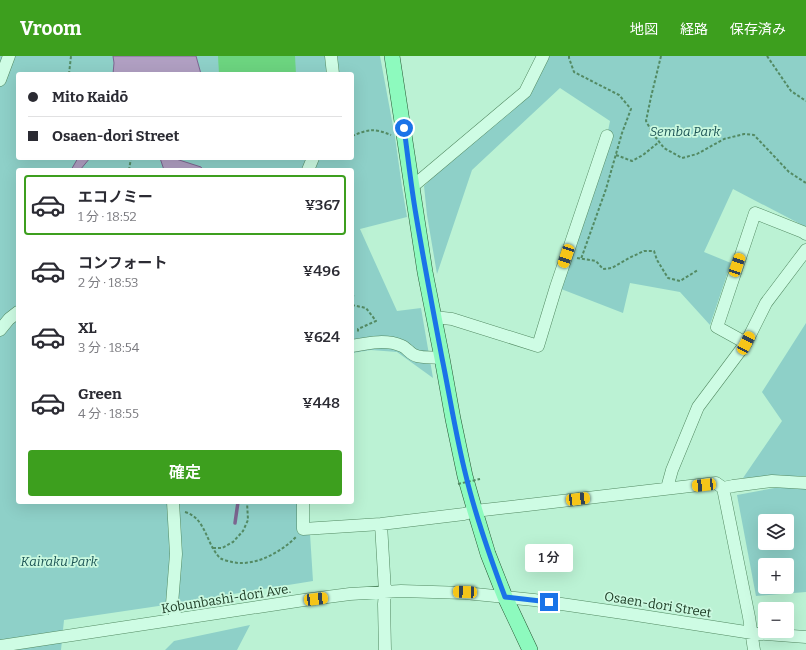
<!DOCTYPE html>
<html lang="ja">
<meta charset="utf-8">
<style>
:root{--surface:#fff;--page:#f7f7f7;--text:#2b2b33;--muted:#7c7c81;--line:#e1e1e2;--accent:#3d9f1e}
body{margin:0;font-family:Bitter,"Noto Sans JP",serif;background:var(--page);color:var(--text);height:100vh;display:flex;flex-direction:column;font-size:15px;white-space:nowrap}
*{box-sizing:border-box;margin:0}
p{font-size:13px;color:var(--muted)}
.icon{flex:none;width:22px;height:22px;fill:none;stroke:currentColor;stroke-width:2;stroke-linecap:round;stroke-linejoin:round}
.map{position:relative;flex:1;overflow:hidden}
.side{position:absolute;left:16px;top:112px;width:338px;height:336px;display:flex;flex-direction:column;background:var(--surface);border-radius:4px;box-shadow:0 4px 16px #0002}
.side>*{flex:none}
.guide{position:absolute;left:16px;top:16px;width:338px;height:88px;border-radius:4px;box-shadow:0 4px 16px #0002;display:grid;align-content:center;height:88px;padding:0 12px;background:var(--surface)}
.tools{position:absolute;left:758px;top:458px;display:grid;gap:8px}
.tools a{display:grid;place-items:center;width:36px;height:36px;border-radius:4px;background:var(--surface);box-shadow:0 4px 16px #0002;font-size:20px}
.end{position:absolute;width:18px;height:18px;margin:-9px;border:5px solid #1a73e8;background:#fff;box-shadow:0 0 0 2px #fff}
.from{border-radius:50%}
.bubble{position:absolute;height:28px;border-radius:4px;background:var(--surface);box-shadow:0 4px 16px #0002;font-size:13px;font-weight:600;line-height:28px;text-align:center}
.car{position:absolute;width:12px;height:24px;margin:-12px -6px;border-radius:5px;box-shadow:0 0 3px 1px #0007;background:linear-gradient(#f5c518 24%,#345 0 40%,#f5c518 0 76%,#345 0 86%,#f5c518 0)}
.guide b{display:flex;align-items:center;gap:14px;height:38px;font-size:15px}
.guide b+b{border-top:1px solid var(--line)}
.guide i{width:10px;height:10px;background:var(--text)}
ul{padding:7px 0 0;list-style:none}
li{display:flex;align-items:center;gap:12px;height:60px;margin:0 8px 6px;padding:0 4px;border:2px solid transparent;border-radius:4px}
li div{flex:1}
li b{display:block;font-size:15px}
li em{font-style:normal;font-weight:600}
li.current{border-color:var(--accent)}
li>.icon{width:36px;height:36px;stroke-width:1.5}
.cta{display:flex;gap:8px;margin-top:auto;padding:8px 12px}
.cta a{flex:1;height:46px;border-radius:4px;background:var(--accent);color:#fff;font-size:16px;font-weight:600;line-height:46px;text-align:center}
header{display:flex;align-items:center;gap:24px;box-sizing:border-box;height:56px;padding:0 20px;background:var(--accent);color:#fff}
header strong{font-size:19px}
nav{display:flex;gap:22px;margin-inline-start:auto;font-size:14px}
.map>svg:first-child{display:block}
</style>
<header>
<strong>Vroom</strong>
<nav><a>地図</a><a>経路</a><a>保存済み</a></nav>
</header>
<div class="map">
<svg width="806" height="594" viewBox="0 0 806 594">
<rect width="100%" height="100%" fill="#bbf2d4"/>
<path fill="#8ed0c8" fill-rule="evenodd" d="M0,0H380L395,81L402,131L407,161L360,173L397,255L421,252L433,322L397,296L371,294L352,297V114H18V446H308L313,525L172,548L64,564L61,594H0ZM18,18H352V102H18Z
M543,0H806V171L733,133L704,196L731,207L710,269L680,236L630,227L623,257L556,231L607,80L610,65L560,32L472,114L437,218L427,159L424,130L496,60L525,36Z
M806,267V420H774L743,422L782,365L762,336Z
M780,431L806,433V536L756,540L737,439ZM765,465H787V487H765ZM765,509H787V531H765Z
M250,569L237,594H165L174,585Z"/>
<path fill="#b09fc2" stroke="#7c6690" d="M113,0H196L201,18H113L114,7Z
M78,102H90L80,114H71Z
M160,102H175L176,103L201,111L203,114H164Z"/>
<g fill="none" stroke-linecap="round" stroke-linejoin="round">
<path stroke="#7c6690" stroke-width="3.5" d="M235,467L238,446"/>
</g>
<path fill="#6cd47f" d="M218,0H295L296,18H219Z"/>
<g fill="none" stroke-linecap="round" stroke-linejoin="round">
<g stroke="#538a63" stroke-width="13">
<path id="minor" d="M331,0L333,18
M0,24L9,0
M308,114L313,102
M412,131L525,36L543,0
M434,261L452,263L538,290L556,231L607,80
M0,274L9,263L18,256
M746,287L717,271L755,157L803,176L806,178
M352,290C368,287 386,283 402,290C407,292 411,299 417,300C422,302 436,301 442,302
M667,432L672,414L698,351L746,287L766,247L806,194
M723,432L733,430L772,425L806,427
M173,446L176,498L172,548L176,563
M303,446V473L381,468L464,458L475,455L519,450L716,427L723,432L749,561L754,594
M381,468L385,536L384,548L385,594
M0,590L304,544L350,538L401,535L465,537L534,544L630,558L752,577L806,581"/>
</g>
<g stroke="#285733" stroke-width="16">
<path id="major" d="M392,0L425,216L442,302L453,363L465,420L475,455L488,498L505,541L530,594"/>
</g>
<path stroke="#538a63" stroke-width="2" stroke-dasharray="3 2" stroke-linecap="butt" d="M569,0V2L574,16L619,39L631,53L622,77L606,133L581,203
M661,0L651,41L646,65L653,78L664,92L682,102L697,98L724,83L744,78L754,79L789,116L806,127
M767,0L791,35L806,45
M69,18L71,0
M352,80C369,73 374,72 391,79
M616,99L632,105L643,99L659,86
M129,114L131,102
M577,202L596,205L603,213L612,212L629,202L644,195H654L657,204L668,222L680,225L698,214
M352,238L354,241L352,242
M352,249L366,252L376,265L358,273V277
M185,456C206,462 206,488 220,502C223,504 228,505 232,506C254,511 280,497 296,481
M213,492H222L233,486L243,475L248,464L247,446"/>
<use href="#minor" stroke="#cefce4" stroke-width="12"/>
<use href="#major" stroke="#8dfabe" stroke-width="15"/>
<path stroke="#538a63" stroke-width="2" stroke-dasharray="3 2" stroke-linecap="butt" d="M458,428L480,423"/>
</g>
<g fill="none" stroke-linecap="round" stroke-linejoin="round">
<path stroke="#1a73e8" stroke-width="5" d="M404,72C408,101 411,130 416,159C424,207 433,254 442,302C450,341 456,381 466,420C476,462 490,501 505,541L549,546"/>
</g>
<g text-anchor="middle" stroke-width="3.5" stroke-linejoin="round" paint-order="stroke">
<g font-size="13" font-style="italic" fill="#1e5556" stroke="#cbf9e0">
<text x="685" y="80">Semba Park</text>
<text x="59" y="510">Kairaku Park</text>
</g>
<g font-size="13" fill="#1a3821" stroke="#cbf9e0">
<text transform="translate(226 542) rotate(-9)" y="5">Kobunbashi-dori Ave.</text>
<text transform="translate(658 548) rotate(9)" y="5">Osaen-dori Street</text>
</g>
</g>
</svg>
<div class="tools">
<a><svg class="icon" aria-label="layers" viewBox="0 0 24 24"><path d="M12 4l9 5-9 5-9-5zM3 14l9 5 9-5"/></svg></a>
<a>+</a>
<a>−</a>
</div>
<i class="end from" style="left:404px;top:72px"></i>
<i class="end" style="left:549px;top:546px"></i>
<div class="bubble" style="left:525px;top:488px;width:48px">1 分</div>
<i class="car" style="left:566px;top:200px;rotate:199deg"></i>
<i class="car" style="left:737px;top:209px;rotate:19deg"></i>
<i class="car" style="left:746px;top:287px;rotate:27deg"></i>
<i class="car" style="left:704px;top:429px;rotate:264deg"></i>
<i class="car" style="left:578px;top:443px;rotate:83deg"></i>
<i class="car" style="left:465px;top:536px;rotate:272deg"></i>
<i class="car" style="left:316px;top:543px;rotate:83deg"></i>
<div class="guide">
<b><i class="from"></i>Mito Kaidō</b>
<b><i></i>Osaen-dori Street</b>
</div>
<section class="side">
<ul>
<li class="current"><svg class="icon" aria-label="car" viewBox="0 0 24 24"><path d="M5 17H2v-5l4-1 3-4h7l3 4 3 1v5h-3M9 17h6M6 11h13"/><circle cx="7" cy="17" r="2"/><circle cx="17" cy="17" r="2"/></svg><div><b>エコノミー</b><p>1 分 · 18:52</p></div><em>¥367</em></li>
<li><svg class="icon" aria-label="car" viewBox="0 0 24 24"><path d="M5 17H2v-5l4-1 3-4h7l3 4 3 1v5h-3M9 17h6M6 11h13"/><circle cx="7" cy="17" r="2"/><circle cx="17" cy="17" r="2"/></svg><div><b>コンフォート</b><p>2 分 · 18:53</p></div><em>¥496</em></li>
<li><svg class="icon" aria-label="car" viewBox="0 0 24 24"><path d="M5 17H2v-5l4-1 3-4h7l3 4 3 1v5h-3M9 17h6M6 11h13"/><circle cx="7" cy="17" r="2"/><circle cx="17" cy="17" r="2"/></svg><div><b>XL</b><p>3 分 · 18:54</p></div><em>¥624</em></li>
<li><svg class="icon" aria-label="car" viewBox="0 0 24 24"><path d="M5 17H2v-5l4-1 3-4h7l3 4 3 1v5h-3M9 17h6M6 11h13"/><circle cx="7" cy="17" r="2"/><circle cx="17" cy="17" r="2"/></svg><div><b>Green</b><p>4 分 · 18:55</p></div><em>¥448</em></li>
</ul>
<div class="cta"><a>確定</a></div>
</section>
</div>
